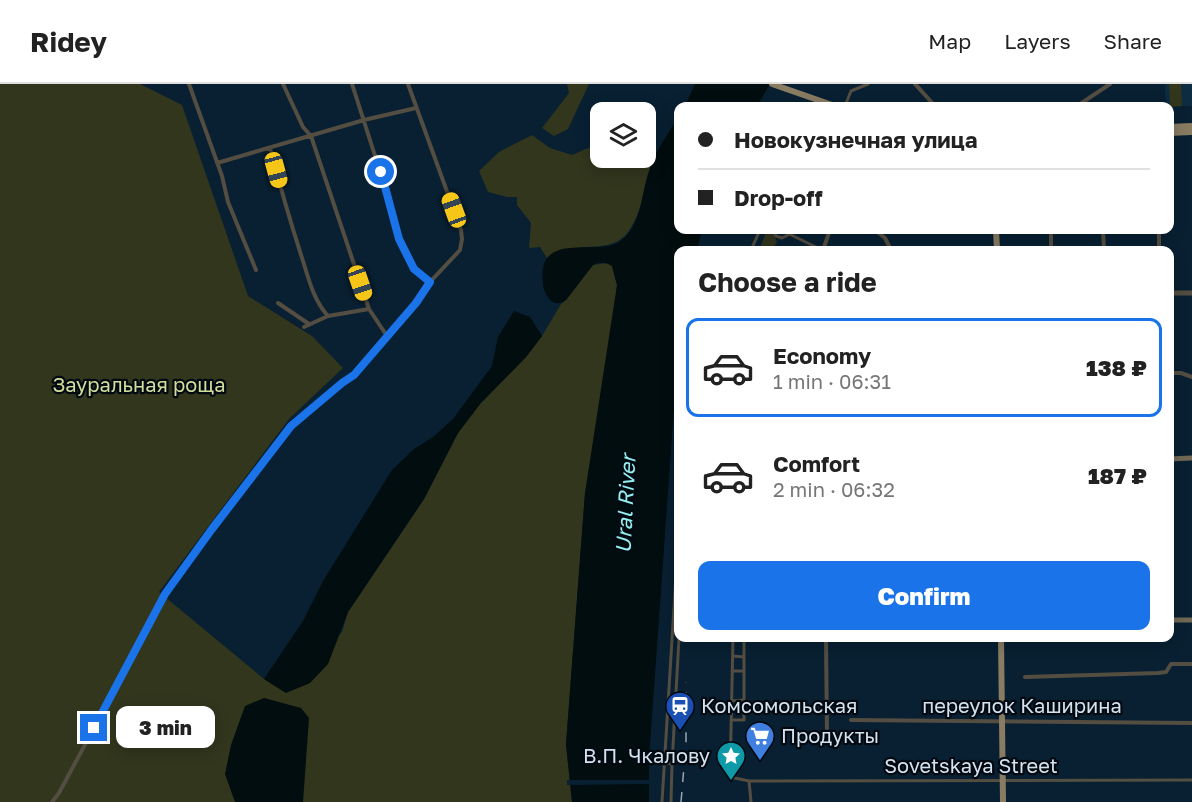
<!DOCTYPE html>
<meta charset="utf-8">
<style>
:root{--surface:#fff;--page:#f2f2f2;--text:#222;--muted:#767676;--line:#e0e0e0;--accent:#1a73e8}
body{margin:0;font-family:"Golos Text",sans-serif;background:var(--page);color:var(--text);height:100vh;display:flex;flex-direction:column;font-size:22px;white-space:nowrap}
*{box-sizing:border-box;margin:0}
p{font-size:20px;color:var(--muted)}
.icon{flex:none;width:33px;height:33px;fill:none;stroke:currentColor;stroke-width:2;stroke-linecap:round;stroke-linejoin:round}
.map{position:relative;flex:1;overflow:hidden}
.side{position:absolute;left:674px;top:162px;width:500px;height:396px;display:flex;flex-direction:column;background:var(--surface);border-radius:12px;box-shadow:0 3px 15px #0003}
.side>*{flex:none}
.hud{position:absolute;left:674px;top:18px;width:500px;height:132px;border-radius:12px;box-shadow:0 3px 15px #0003;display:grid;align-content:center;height:132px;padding:0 24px;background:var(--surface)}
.fabs{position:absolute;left:590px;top:18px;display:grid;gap:12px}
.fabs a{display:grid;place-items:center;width:66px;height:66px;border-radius:12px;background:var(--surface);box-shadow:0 3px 15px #0003;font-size:30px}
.end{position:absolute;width:27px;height:27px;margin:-14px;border:8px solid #1a73e8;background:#fff;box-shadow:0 0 0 3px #fff}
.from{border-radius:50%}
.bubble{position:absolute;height:42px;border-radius:12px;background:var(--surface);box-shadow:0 3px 15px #0003;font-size:20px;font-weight:800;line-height:42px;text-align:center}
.car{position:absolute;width:18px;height:36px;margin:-18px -9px;border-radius:8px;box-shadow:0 0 4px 2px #0007;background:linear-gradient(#f5c518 24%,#345 0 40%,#f5c518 0 76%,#345 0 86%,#f5c518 0)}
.hud b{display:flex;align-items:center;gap:21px;height:57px;font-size:22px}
.hud b+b{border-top:2px solid var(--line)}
.hud i{width:15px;height:15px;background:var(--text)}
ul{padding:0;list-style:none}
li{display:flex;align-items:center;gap:18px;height:99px;margin:0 12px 9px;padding:0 12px;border:3px solid transparent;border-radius:12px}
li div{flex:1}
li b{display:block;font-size:22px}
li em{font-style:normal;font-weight:800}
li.selected{border-color:var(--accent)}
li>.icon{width:54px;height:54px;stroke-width:1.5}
h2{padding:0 24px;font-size:27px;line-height:72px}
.primary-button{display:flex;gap:12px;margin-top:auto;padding:12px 24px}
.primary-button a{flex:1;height:69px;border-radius:12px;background:var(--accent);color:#fff;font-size:24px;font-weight:800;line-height:69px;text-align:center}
header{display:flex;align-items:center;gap:36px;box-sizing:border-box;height:84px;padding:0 30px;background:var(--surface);border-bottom:2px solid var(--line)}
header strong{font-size:28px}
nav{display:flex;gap:33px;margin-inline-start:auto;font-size:21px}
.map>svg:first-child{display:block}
</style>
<header>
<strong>Ridey</strong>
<nav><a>Map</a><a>Layers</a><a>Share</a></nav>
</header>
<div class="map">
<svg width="1192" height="718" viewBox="0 0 1192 718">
<rect width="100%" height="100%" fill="#082032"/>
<path fill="#0d2c42" d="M1165,0H1192V22H1166Z"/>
<path fill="#32361d" d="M0,0H140L182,21L248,212L312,252L343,284L289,335L159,508L264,595L286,609L342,548L348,528L424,415L458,349L480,320L526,273L542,252L561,220L566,216L593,181L607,179L612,182L617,201L615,224L585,409L566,660L572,718H0Z
M567,0H589L568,45L554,52L542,44L569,9Z
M1169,0H1181L1182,22L1170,23Z
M532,51L550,64L572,71L588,64H600V74H645V70L655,73C644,98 644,126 628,148C610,173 573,154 547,174L540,163L529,164L531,139L517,121V113H507L488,108L479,87L499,68Z
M767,146L772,147L777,158L772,166H759Z"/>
<path fill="#010d0e" d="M695,0H770L757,22H685Z
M678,34V146H702L697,166H678V249L674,281L675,310L649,674V718H572L566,660L585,409L617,201L612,182C605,178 600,178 593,181L566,216C553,225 545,213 543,200C536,145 595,173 619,158C642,143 641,109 649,87C655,68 667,51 678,34Z
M514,227L530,233L542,252L526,273L480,320L458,349L424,415L348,528L328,580L310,599L286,609L264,595L303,537L323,497L392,386L414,365L433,353L453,335L492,282L498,253Z
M264,614L301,624L309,634L303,718H235L225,690L231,661L245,622Z"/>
<path fill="#082032" d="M567,696H652V700L567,701Z"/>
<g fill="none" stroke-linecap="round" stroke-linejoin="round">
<path stroke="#544d41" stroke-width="3" d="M845,22L851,7L868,0
M773,146L776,152L782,154L790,150L792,146
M781,146L822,166
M751,166L760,146
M733,554L730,693L749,697L751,718
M733,572L744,573
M732,587H744
M731,617L744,616
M731,636H744V554
M664,679L672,680L679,554
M749,697L1192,696
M662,718L678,458
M671,718L672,680"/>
<path stroke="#544d41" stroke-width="4" d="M189,0L222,92L228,118L256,186
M283,0L303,43L311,52L369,225L387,252
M352,0L386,106L399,155L414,185L430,198
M915,0L935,22
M1077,22L1110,0
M270,64C280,102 291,140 303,177C309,196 314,217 328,232
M217,79L364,36L416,24
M875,146L885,154L889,162
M1051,146V166
M1103,146L1104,166
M1159,146V166
M823,166L830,146
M278,219L309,240
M304,243L328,232L369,225
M1168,289H1181L1192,293
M826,554L827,652
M1025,593L1158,589L1166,588L1171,580H1192
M851,636L1192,639
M52,718L59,709L172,499L291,342L342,299L354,292L416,219L430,198L460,166L462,155L461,146L408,0"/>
<path stroke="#544d41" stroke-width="5" d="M1168,209H1192"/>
<path stroke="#726855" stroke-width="5" d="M1168,375L1192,374
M1168,536H1192"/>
<path stroke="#897c63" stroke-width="6" d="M772,0L835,22
M1168,43L1192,42
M1168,49L1192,48
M996,146L997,166
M1001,554L1003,718"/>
<path stroke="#95a6b4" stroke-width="1.5" stroke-dasharray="10 10" stroke-linecap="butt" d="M681,718L686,659V598"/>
</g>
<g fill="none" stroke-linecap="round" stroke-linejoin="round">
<path stroke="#1a73e8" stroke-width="8" d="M94,644L165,510L212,445L291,342L342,299L354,291L416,219L430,198L414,185L399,155L381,88"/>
</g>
<defs>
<g id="station-pin" transform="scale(1.5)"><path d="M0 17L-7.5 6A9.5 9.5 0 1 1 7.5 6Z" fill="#1a4fb4" stroke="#020911"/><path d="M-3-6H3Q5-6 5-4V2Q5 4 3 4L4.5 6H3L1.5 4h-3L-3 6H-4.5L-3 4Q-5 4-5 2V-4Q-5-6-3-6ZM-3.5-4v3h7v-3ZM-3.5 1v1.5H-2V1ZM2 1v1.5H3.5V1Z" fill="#fff"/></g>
<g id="supermarket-pin" transform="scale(1.5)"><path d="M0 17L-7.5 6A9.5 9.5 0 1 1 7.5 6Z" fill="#3f7fe0" stroke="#020911"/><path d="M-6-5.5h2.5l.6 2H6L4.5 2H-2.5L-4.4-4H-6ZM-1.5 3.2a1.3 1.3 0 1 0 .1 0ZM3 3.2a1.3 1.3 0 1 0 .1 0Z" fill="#fff"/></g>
<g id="sight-pin" transform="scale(1.5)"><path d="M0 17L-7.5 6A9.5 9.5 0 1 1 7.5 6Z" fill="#0f9aa8" stroke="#020911"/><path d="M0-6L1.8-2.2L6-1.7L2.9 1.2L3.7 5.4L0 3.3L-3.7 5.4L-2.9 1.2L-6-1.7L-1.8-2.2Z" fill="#fff"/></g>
</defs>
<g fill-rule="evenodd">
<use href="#station-pin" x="680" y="622"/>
<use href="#supermarket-pin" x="760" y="652"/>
<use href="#sight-pin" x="731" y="672"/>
</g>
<g text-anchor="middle" stroke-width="4.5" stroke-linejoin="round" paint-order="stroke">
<g font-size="20" fill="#d3de9b" stroke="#020911">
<text x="139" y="308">Зауральная роща</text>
</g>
<g font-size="20" fill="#d3e2ee" stroke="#020911" text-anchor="start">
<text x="701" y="629">Комсомольская</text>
<text x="781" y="659">Продукты</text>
<text x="710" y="679" text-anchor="end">В.П. Чкалову</text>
</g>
<g font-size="20" fill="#d3e2ee" stroke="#020911">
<text x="1022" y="629">переулок Каширина</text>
<text x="971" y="689">Sovetskaya Street</text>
</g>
<g font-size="21" font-style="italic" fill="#93eff0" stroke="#020911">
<text transform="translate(626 420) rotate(-87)" y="7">Ural River</text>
</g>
</g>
</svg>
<div class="fabs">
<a><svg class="icon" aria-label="layers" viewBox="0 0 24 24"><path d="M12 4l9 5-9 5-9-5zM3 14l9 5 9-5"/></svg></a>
</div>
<i class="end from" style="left:381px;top:88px"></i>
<i class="end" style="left:94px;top:644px"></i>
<div class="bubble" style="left:116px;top:622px;width:99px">3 min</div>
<i class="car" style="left:276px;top:86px;rotate:165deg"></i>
<i class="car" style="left:454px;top:126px;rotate:340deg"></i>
<i class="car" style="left:360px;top:199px;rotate:161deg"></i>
<div class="hud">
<b><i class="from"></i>Новокузнечная улица</b>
<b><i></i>Drop-off</b>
</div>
<section class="side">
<h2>Choose a ride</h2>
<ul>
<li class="selected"><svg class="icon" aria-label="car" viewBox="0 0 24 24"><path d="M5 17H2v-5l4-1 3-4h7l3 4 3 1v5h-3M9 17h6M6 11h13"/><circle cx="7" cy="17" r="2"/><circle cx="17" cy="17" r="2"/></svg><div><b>Economy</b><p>1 min · 06:31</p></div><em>138 ₽</em></li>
<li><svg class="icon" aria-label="car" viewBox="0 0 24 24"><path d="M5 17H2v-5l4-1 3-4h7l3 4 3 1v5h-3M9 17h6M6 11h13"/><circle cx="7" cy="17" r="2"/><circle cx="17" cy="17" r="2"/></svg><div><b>Comfort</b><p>2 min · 06:32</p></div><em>187 ₽</em></li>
</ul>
<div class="primary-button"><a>Confirm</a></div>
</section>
</div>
